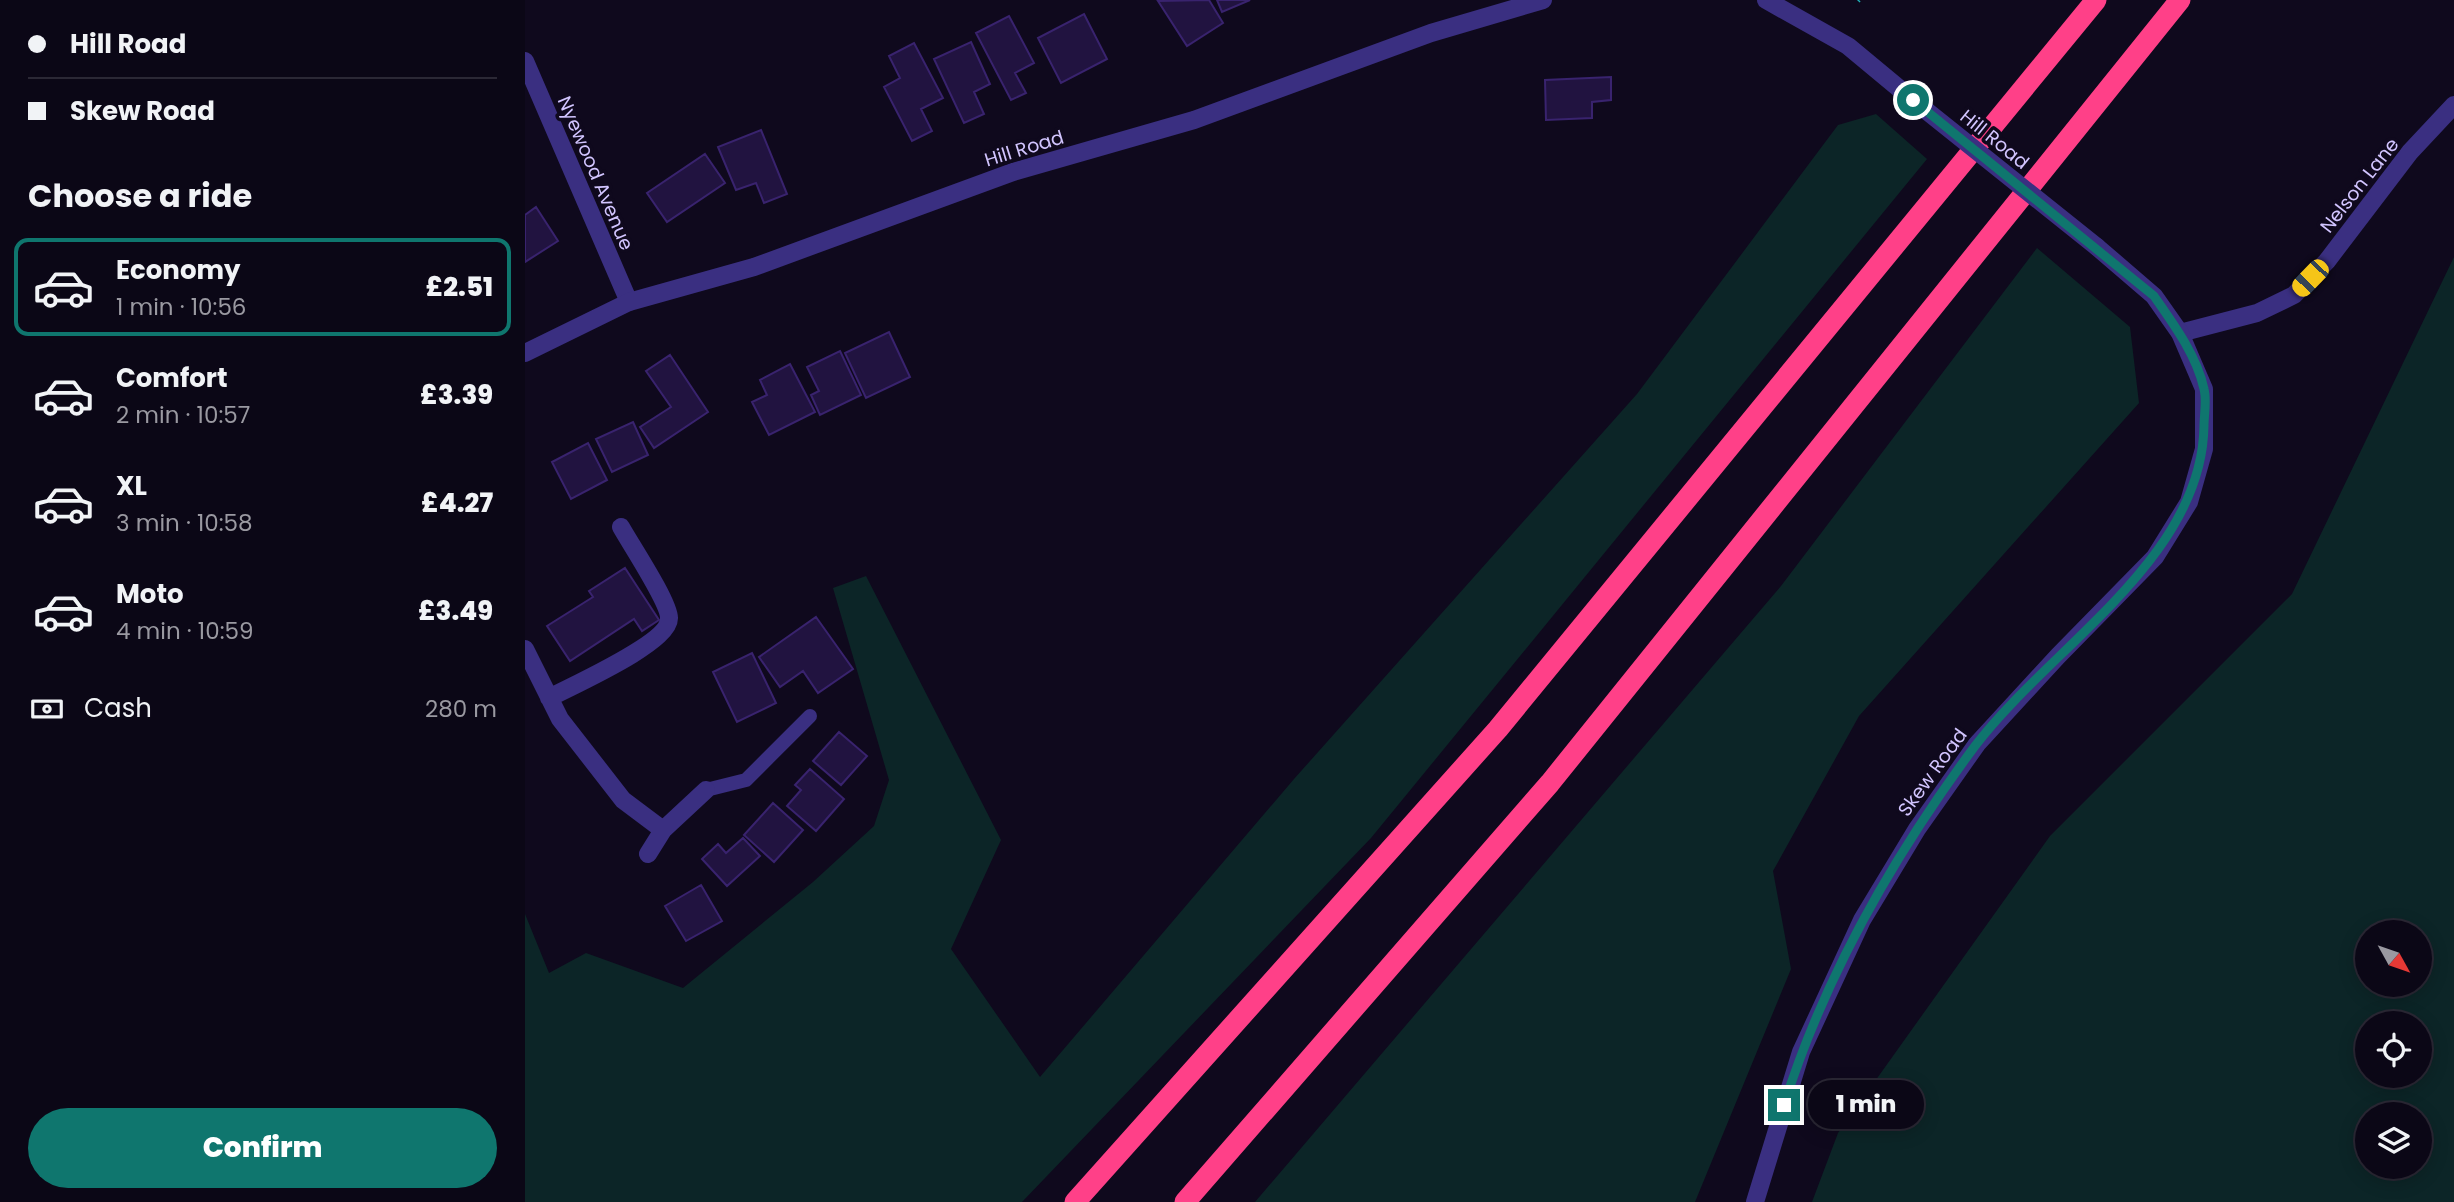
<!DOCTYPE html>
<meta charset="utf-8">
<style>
:root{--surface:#0b0716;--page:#14101f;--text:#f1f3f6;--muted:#9a99a1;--line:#2b2835;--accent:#0f766e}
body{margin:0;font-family:Poppins,sans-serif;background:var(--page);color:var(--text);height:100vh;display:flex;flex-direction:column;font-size:26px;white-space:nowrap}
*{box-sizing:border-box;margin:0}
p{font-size:23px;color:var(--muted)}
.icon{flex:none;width:38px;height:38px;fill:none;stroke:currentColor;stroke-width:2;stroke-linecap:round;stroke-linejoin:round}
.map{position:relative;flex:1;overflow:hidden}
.panel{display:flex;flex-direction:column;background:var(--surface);width:525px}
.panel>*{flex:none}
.guide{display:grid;align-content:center;height:154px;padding:0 28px;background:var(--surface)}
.needle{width:46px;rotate:130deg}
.controls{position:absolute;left:1830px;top:920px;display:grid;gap:14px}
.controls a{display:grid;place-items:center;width:77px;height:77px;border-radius:50%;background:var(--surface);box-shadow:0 4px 18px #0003,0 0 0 2px var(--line);font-size:35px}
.end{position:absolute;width:32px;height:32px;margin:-16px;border:9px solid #0f766e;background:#fff;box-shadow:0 0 0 4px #fff}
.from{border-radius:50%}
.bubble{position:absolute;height:49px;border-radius:24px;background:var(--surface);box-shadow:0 4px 18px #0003,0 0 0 2px var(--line);font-size:23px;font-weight:800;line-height:49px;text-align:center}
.car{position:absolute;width:21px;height:42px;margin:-21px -10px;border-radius:9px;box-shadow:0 0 5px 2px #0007;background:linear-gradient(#f5c518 24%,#345 0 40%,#f5c518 0 76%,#345 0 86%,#f5c518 0)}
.guide b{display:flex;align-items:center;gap:24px;height:66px;font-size:26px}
.guide b+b{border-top:2px solid var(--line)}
.guide i{width:18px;height:18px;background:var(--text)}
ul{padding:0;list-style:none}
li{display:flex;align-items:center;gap:21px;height:98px;margin:0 14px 10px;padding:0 14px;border:4px solid transparent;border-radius:14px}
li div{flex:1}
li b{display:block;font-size:26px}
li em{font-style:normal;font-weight:800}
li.on{border-color:var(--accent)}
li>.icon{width:63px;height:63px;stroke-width:1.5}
h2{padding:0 28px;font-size:32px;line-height:84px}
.pay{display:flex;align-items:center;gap:18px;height:77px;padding:0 28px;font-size:26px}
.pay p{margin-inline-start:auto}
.cta{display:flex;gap:14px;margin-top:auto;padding:14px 28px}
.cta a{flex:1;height:80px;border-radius:42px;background:var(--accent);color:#fff;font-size:28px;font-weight:800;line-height:80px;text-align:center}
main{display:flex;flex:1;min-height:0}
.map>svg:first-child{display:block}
</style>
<main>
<section class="panel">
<div class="guide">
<b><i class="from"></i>Hill Road</b>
<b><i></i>Skew Road</b>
</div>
<h2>Choose a ride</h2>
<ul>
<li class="on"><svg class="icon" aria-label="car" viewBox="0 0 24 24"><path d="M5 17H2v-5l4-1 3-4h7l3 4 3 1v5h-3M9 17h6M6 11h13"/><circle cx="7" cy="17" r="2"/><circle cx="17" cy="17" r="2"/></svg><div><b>Economy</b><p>1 min · 10:56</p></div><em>£2.51</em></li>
<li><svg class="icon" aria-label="car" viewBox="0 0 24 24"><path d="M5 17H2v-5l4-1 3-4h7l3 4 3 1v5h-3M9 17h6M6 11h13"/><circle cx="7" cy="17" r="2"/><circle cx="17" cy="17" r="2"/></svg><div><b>Comfort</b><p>2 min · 10:57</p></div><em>£3.39</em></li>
<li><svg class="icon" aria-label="car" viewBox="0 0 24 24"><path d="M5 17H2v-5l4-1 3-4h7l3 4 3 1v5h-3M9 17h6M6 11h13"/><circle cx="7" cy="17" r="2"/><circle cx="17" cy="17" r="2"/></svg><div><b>XL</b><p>3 min · 10:58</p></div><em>£4.27</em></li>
<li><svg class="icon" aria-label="car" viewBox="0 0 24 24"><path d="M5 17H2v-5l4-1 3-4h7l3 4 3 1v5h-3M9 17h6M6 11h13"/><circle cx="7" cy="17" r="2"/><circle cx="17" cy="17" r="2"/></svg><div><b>Moto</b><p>4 min · 10:59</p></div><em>£3.49</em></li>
</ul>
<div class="pay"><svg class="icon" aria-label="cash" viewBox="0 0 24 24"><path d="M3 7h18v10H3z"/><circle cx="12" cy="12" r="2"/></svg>Cash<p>280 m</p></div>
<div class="cta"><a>Confirm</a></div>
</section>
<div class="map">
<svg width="1929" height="1202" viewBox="0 0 1929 1202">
<rect width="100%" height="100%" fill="#0f091d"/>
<path fill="#0c2527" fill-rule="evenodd" d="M1351,114L1402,159L846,838L497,1202H0V914L24,973L61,953L158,988L288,882L349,826L364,780L308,588L341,576L476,840L426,949L515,1077L769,779L1112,394L1313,125Z
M1512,248L1605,327L1614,403L1334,716L1248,871L1266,969L1170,1202H730L1256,586Z
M1929,257V1202H1287L1313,1133L1525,836L1767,594ZM1843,933H1895V985H1843ZM1843,1024H1895V1076H1843ZM1843,1115H1895V1167H1843Z"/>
<path fill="#211340" stroke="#39236e" stroke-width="2" d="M684,0L698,23L662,46L633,1Z
M692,0H725L697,12Z
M559,14L582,59L536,83L513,38Z
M484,16L509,63L490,73L501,93L486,100L451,33Z
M446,42L465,84L449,92L459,114L439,123L409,59Z
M389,43L418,98L396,109L407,131L387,141L359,87L375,78L364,56Z
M1086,77V100L1067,102V118L1021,120L1020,80Z
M236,130L262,194L239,203L231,183L211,190L193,147Z
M180,154L200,183L142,222L122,193Z
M11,207L33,241L0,262V215Z
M364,332L385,377L341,398L320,353Z
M315,351L336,395L295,415L286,395L294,391L282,367Z
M145,355L183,412L129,448L115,427L146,407L121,371Z
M265,364L290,412L244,435L227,402L242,395L235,380Z
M108,422L123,455L87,472L71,439Z
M63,443L82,480L46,499L27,462Z
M100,568L134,620L117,631L109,619L45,661L22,626L68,597L64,591Z
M291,617L328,669L293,693L278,671L255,687L234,657Z
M227,653L251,703L212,722L188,672Z
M314,732L342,756L316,785L288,761Z
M285,769L319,799L291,831L262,806L276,790L270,785Z
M248,803L278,830L249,862L219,835Z
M218,838L235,856L202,886L177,859L193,844L201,853Z
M176,885L197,921L161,941L140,906Z"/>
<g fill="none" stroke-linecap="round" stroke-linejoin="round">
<path stroke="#1fb2b9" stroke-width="4.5" stroke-dasharray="3.5 5" stroke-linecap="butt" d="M1333,1L1334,0"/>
<path stroke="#3a2f81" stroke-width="14" d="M181,790L221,780L285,716"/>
<path stroke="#3a2f81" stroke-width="18" d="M0,61L104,302
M1655,333L1732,313L1769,295L1802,261L1885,152L1929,105
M0,649L35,719L98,800L138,830
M24,698C46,686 145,643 144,618C144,602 106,545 96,527
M123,854L138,830L181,790"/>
<path stroke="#3a2f81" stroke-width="18" d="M1241,0L1323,46L1388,100
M0,353L104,302L229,267L488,172L669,120L906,33L1018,0
M1230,1202L1276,1052L1337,920L1392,829L1452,744L1533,656L1630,557L1664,502L1679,449V389L1655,333L1629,296L1572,247"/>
<path stroke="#ff4088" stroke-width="21" d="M550,1202L973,729L1571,0
M660,1202L1025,783L1655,0"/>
<path stroke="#3a2f81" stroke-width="18" d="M1388,100L1572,247"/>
</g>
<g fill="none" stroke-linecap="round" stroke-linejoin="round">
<path stroke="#0f766e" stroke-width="9" d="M1259,1105C1300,975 1369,855 1450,746C1525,647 1677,559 1679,426C1679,415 1682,400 1679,389C1672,356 1648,323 1629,296L1388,100"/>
</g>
<g text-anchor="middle" stroke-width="7" stroke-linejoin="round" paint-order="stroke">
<g font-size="19" fill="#d2c5ff" stroke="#0f091d">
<text transform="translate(1470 139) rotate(39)" y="7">Hill Road</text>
<text transform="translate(499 148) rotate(-17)" y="7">Hill Road</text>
<text transform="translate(71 173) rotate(67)" y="7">Nyewood Avenue</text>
<text transform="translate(1834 185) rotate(-52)" y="7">Nelson Lane</text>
<text transform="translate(1407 772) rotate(-54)" y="7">Skew Road</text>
</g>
</g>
</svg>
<div class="controls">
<a><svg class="needle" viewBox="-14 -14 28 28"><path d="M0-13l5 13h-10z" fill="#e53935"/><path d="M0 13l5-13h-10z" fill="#9a99a1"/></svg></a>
<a><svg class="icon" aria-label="locate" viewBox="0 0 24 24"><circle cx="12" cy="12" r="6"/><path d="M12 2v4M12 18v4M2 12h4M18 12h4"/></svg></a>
<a><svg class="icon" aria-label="layers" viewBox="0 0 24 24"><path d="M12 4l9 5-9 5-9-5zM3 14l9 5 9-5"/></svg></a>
</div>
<i class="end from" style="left:1388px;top:100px"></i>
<i class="end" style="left:1259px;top:1105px"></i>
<div class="bubble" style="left:1283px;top:1080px;width:116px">1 min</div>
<i class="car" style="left:1785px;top:278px;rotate:224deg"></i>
</div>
</main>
